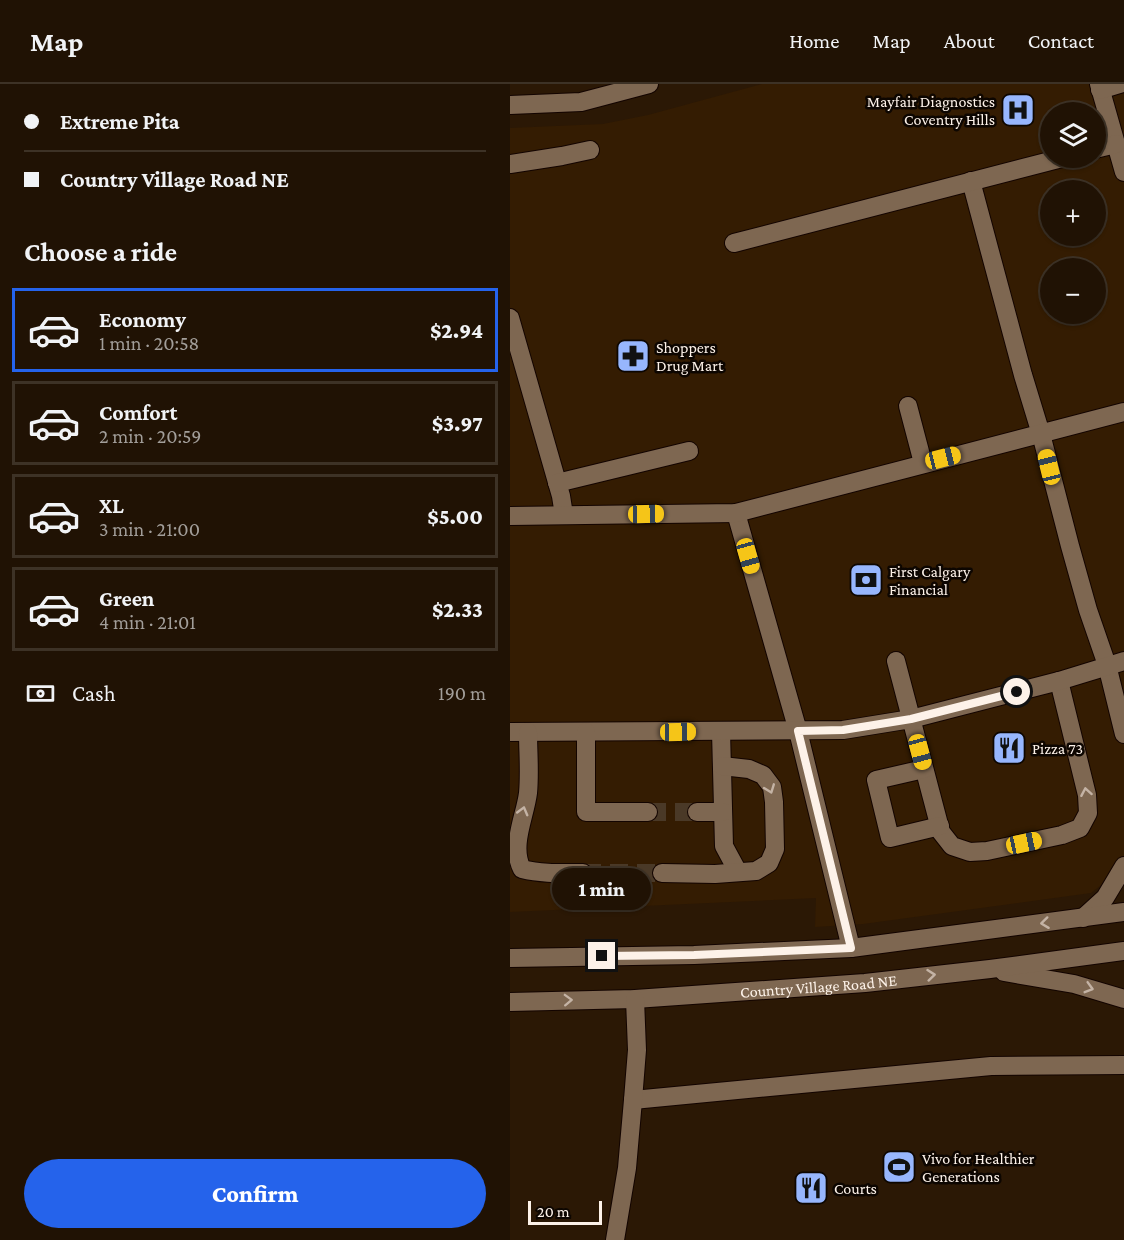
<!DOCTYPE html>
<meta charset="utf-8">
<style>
:root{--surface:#201204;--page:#281b0e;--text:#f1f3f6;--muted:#a29e9a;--line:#3d3226;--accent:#2563eb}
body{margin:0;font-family:"Crimson Pro",serif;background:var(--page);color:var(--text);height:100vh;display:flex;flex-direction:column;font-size:22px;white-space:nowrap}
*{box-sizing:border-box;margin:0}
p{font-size:20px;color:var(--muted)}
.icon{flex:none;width:33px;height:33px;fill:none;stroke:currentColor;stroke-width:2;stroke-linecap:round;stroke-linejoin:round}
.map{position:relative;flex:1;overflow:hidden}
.drawer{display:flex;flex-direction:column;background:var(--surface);width:510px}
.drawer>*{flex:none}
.top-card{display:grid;align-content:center;height:132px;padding:0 24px;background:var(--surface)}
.buttons{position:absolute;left:530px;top:18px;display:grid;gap:12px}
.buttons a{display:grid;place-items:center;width:66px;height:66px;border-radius:50%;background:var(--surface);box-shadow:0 2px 4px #0004,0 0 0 2px var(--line);font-size:30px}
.scale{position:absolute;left:18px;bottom:15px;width:74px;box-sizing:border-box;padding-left:6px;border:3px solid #fdf2e9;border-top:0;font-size:16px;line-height:21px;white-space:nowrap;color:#fdf2e9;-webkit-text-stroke:4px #0d0601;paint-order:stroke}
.end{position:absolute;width:27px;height:27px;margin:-14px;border:8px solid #fdf2e9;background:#111;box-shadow:0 0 0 3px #111}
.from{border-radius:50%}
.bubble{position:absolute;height:42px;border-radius:21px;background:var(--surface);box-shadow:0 2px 4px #0004,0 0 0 2px var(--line);font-size:20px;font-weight:800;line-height:42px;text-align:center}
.car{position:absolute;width:18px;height:36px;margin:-18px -9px;border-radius:8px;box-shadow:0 0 4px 2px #0007;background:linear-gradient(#f5c518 24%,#345 0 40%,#f5c518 0 76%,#345 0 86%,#f5c518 0)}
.top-card b{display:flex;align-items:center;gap:21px;height:57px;font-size:22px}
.top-card b+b{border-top:2px solid var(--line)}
.top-card i{width:15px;height:15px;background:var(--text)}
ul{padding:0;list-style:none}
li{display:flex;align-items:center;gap:18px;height:84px;margin:0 12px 9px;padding:0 12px;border:3px solid var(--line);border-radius:0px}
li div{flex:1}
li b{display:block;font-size:22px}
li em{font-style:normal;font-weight:800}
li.current{border-color:var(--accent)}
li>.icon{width:54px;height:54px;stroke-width:1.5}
h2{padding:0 24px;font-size:27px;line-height:72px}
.pay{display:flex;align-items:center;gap:15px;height:66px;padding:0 24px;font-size:22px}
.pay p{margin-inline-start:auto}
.primary-button{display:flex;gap:12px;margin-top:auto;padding:12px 24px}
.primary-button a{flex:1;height:69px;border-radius:36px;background:var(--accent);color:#fff;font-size:24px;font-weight:800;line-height:69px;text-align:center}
header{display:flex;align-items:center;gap:36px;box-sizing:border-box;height:84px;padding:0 30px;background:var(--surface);border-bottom:2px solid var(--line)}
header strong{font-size:28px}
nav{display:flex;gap:33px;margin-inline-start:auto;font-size:21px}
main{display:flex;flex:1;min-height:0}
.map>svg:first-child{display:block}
</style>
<header>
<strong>Map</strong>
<nav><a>Home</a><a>Map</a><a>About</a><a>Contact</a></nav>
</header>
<main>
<section class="drawer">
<div class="top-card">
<b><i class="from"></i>Extreme Pita</b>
<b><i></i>Country Village Road NE</b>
</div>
<h2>Choose a ride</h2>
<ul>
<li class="current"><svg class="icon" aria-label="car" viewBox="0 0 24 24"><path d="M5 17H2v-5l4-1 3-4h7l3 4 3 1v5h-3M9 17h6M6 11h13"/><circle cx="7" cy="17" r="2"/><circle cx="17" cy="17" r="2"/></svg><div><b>Economy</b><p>1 min · 20:58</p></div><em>$2.94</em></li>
<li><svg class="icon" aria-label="car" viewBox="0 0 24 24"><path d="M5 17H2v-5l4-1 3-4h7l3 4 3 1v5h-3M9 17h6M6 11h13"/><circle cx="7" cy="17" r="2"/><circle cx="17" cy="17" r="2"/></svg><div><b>Comfort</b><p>2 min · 20:59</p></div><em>$3.97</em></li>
<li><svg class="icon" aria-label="car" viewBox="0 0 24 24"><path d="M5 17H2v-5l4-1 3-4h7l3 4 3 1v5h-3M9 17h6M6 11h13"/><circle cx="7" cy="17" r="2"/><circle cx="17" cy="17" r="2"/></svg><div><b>XL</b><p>3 min · 21:00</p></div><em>$5.00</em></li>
<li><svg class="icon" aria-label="car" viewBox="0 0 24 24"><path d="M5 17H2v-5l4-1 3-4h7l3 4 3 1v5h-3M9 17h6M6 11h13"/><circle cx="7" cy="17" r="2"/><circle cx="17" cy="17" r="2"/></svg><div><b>Green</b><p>4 min · 21:01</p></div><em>$2.33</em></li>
</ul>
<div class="pay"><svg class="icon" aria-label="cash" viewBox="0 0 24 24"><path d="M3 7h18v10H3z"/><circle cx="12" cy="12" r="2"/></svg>Cash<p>190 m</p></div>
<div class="primary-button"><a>Confirm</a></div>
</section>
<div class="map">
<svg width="614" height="1156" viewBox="0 0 614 1156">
<rect width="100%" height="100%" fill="#2b1805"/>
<path fill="#341c02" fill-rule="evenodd" d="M252,0H614V789L604,791L581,809L353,840L305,843L306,814L0,828V44L93,40L138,31ZM540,28H585V74H540ZM540,106H585V152H540ZM540,184H585V230H540Z"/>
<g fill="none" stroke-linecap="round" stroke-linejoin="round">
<path stroke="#4a3927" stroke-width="18" stroke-dasharray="18 9" stroke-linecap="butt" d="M138,728H187
M73,789H152"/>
<g stroke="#130400" stroke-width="20">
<g id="minor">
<path d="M589,0L614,88"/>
<path d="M590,6L610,0"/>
<path d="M0,21L71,18L139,0"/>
<path d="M585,65L606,60"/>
<path d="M0,80L52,72L80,66"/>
<path d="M461,97L513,291L531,350L560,462L578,526L597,581L614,650"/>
<path d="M224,159L552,74"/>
<path d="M0,234L51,412L54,431"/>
<path d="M398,322L413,379"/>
<path d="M47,399L179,367"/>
<path d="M226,429L288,647L341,864"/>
<path d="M0,432L226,429L614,328"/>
<path d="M386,577L431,748L442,762L460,768L477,767L552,751L570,744L578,729L577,711L549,597"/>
<path d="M211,647L214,762L228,788"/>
<path d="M0,648L333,646L401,635L549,597L614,577"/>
<path d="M18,648C18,668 20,688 18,709C15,733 0,762 12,785C32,790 52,789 73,789"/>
<path d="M76,648V728H138"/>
<path d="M414,685L366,696L380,754L430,742"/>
<path d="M187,728H213"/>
<path d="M152,789L205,790L246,787L259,779L265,765L264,718L262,703L253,691L239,685L212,682"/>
<path d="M573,834L595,814L614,782"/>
<path d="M0,874L184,871L341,864L614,828"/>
<path d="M494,888L564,900L614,915"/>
<path id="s1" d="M0,918L125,915L355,899L480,885L614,867"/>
<path d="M123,1016L481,982L614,981"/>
<path d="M105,1156L117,1084L123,1016L127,966L125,915"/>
</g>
</g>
<use href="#minor" stroke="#7e6751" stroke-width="18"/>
</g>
<defs><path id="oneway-chevron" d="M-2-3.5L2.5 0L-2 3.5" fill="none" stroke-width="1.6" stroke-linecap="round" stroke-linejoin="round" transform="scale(1.5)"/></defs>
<g stroke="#c4b3a5">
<use href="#oneway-chevron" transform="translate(260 705) rotate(69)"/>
<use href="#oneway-chevron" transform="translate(576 708) rotate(-100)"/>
<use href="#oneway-chevron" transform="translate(13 727) rotate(-75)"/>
<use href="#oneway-chevron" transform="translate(535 839) rotate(173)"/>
<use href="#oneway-chevron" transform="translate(421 891) rotate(-6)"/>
<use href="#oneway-chevron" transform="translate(579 904) rotate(16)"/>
<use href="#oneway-chevron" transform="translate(58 916) rotate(-2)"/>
</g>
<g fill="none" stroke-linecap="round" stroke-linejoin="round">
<path stroke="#fdf2e9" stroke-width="8" d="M92,872L184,871L341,864L288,647L333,646L401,635L507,608"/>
</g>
<defs>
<g id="hospital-square" transform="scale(1.725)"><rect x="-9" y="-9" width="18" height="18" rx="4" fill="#97b6fd" stroke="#0d0601"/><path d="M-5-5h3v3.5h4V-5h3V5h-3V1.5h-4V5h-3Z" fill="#111"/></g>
<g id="pharmacy-square" transform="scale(1.725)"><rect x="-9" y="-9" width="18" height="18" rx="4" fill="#97b6fd" stroke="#0d0601"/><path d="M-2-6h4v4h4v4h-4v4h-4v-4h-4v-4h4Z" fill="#111"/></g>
<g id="bank-square" transform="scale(1.725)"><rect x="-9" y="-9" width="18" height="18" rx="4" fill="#97b6fd" stroke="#0d0601"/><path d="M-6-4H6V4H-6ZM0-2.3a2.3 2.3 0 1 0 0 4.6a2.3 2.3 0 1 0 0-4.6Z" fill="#111"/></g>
<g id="restaurant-square" transform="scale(1.725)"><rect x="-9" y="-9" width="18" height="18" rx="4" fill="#97b6fd" stroke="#0d0601"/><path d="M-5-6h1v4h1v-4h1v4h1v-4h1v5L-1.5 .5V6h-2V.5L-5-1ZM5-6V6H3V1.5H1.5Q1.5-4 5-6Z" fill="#111"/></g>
<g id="stadium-square" transform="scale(1.725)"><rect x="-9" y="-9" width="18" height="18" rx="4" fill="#97b6fd" stroke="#0d0601"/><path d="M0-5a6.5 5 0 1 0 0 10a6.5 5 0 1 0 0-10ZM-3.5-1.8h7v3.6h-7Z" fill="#111"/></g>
</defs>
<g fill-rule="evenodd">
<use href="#hospital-square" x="508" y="26"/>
<use href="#pharmacy-square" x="123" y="272"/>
<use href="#bank-square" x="356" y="496"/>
<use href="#restaurant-square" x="499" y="664"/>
<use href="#stadium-square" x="389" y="1083"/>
<use href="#restaurant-square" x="301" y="1104"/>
</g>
<g text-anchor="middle" stroke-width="5" stroke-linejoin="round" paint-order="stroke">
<g font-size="16" fill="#fdf2e9" stroke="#0d0601" text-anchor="start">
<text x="485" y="23" text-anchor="end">Mayfair Diagnostics<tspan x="485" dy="18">Coventry Hills</tspan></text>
<text x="146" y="269">Shoppers<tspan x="146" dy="18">Drug Mart</tspan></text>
<text x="379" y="493">First Calgary<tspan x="379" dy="18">Financial</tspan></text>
<text x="522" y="670">Pizza 73</text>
<text x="412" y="1080">Vivo for Healthier<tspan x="412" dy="18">Generations</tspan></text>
<text x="324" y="1110">Courts</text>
</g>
<g font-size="16" fill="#fdf2e9" stroke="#0d0601">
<text dy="6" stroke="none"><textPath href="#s1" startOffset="309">Country Village Road NE</textPath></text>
</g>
</g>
</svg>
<div class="buttons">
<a><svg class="icon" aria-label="layers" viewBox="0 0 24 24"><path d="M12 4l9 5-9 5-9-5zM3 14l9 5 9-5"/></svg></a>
<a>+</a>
<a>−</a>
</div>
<div class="scale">20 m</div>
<i class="end from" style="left:507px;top:608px"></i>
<i class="end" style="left:92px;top:872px"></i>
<div class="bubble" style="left:42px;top:784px;width:99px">1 min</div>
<i class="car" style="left:433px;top:374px;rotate:76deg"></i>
<i class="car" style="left:539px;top:383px;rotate:346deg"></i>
<i class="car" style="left:136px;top:430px;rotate:89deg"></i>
<i class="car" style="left:238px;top:472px;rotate:164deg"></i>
<i class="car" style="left:168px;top:648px;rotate:89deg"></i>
<i class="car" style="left:410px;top:668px;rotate:165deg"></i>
<i class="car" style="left:514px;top:759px;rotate:78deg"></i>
</div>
</main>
